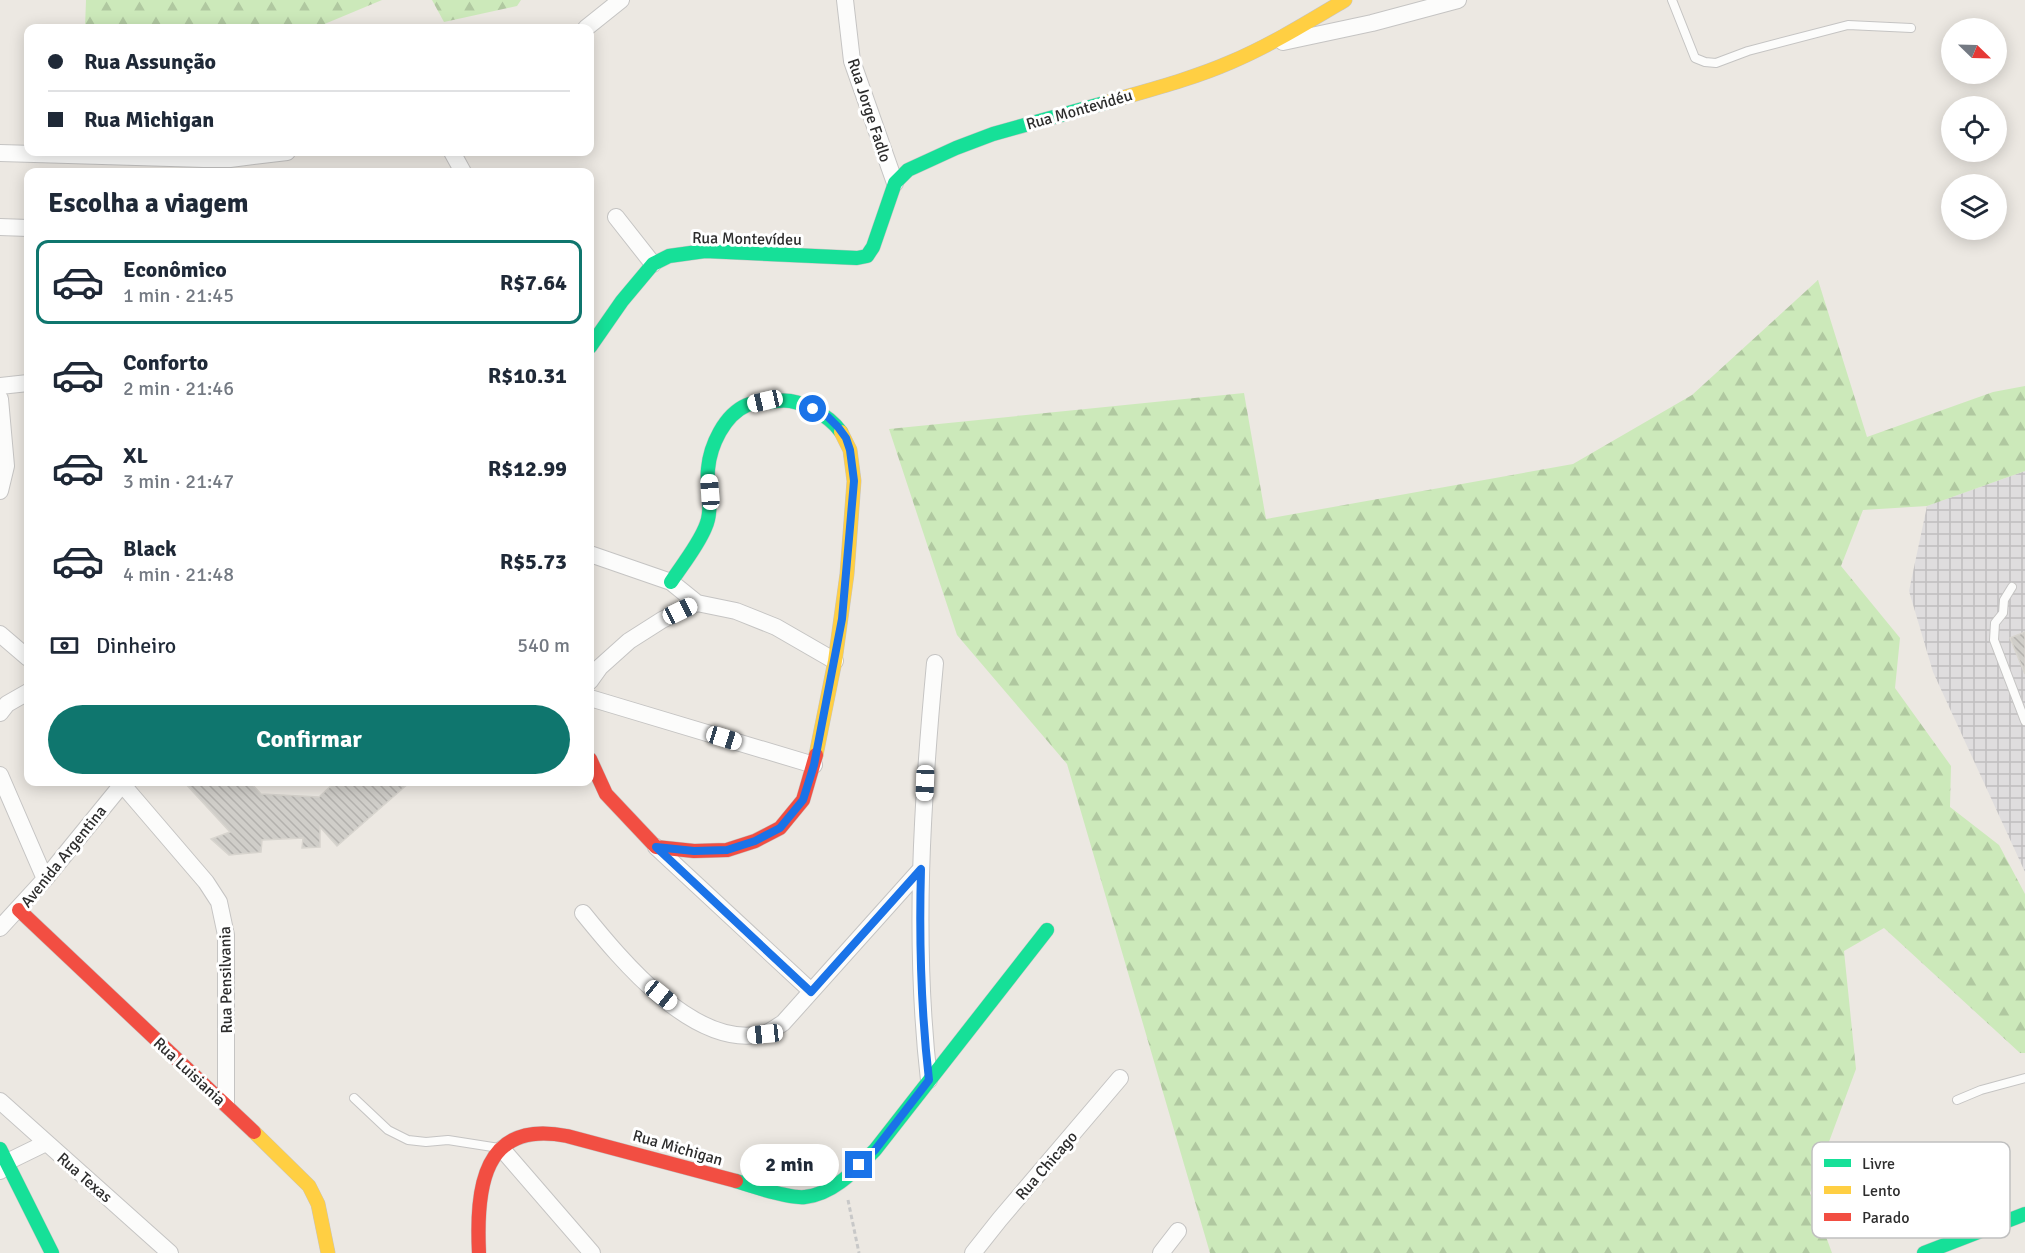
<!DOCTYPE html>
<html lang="pt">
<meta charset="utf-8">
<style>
:root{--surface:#fff;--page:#f6f6f7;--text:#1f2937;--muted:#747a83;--line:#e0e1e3;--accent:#0f766e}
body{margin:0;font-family:Signika,sans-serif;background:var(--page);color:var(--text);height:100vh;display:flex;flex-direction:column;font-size:22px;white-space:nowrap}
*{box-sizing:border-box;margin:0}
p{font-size:20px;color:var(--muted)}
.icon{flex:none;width:33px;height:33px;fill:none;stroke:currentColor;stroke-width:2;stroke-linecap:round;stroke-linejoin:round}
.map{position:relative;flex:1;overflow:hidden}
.panel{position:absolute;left:24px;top:168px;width:570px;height:618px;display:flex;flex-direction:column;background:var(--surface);border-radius:12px;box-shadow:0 3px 15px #0003}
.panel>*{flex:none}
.guide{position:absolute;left:24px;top:24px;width:570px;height:132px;border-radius:12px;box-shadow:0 3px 15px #0003;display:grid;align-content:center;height:132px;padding:0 24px;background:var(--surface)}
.needle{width:39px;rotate:113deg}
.controls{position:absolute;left:1941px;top:18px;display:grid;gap:12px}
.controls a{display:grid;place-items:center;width:66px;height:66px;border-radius:50%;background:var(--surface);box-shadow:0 3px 15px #0003;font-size:30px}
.end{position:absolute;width:27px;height:27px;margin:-14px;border:8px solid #1a73e8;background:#fff;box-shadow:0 0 0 3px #fff}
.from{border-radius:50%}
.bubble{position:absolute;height:42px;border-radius:21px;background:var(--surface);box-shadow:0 3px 15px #0003;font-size:20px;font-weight:700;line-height:42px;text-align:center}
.car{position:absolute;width:18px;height:36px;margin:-18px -9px;border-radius:8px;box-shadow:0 0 4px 2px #0007;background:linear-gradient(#fff 24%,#345 0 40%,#fff 0 76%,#345 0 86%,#fff 0)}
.guide b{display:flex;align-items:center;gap:21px;height:57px;font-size:22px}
.guide b+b{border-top:2px solid var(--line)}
.guide i{width:15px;height:15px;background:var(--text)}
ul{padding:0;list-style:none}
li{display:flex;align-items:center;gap:18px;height:84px;margin:0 12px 9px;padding:0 12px;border:3px solid transparent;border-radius:12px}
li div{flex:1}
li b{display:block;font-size:22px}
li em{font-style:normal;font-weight:700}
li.active{border-color:var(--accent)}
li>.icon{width:54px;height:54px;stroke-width:1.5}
h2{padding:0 24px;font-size:27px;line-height:72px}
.pay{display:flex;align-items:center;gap:15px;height:66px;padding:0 24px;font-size:22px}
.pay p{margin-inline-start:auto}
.action{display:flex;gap:12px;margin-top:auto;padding:12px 24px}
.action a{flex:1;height:69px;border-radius:36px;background:var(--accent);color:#fff;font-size:24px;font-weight:700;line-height:69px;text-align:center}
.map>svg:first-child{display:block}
</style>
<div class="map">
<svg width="2025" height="1253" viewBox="0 0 2025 1253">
<defs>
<pattern id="industrial-grid" width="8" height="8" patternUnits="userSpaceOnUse" patternTransform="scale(1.5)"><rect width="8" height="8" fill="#dfddde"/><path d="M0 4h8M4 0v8" fill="none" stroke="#c0bebf"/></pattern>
<pattern id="forest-firs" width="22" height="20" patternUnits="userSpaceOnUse" patternTransform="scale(1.5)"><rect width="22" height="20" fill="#cce9ba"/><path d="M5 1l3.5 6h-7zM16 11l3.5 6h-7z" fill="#b0c8a0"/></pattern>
<pattern id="building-back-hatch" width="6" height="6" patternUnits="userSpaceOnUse" patternTransform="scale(1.5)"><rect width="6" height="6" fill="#d0cec9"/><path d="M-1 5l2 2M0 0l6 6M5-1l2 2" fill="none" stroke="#b3b1ad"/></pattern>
</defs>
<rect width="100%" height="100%" fill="#ece8e2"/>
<path fill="url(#industrial-grid)" d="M2025,471V872L1933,672L1909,591L1927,506Z"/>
<path fill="url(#forest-firs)" d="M86,0H382L315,28H85Z
M432,0H521L517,6L444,22Z
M1818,280L1867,437L1993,392L2025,386V471L1927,506L1863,510L1841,566L1900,638L1895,688L1951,766L1950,807L1999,845L2025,894V1053H2020L1884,928L1844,951L1856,1069L1810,1193L1832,1253H1210L1067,764L957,635L889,429L1244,393L1266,519L1573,464L1692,395Z"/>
<path fill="url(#building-back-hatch)" stroke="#d7d4ce" stroke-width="1.5" d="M2025,632V674L2010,638Z
M184,782H250L261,794L319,797L335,782H410L337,846L320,827V847L302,848L303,838L262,840L261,852L229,855L211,839L230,832Z"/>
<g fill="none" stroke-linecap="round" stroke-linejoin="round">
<g stroke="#c5c4c3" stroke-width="10">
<path id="lane" d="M1672,0L1695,58L1705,62L1716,63L1748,51L1848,25L1911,28
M2012,587L2004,600L2003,613L1995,623L1994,640L2025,721
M354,1098L388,1130L408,1140L426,1142L448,1140L499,1148
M1957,1100L1981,1090L2025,1078"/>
</g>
<g stroke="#c5c4c3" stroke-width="18">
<path id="street" d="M845,0L852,61L895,183
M586,28L621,0
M1283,42L1372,23L1458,0
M452,152L463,172
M0,153L204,159H230L287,152
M616,217L653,264
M0,227L28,228
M0,386L28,383
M0,399L6,466L0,491
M590,554L671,582L697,603
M0,634L28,658
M590,681L600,667L629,641L662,620L697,603L736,611L776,627L835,661
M590,698L814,765
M0,713L7,704L28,692
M0,775L45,879
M122,784L206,882L219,902L226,935V1104
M656,847L811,991
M583,913C621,960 694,1049 762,1034C770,1033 776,1027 783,1023L921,869
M0,928L45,879L124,782
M929,1080C913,941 922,802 935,663
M0,1101L170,1253
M502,1149L592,1253
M0,1171L7,1162L46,1143
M973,1253L1000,1219L1120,1078
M1161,1253L1178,1231"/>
</g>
<g stroke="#c5c4c3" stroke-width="15">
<path id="fast" d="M590,347L622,301L653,264L669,256L705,251L857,258L867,256L873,247L895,183L908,170L956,148L993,134L1108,102
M671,582C682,565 697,547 705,528C714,509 706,489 708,469C710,446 724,415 747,405C755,402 769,402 778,401C799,398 829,415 841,432
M0,1149L52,1253
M736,1181C752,1186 790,1199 805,1197C834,1194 856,1169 875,1150L1047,930
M1924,1253L2025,1214"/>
</g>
<g stroke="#c5c4c3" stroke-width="15">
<path id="slow" d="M1108,102C1149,90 1192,79 1231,62C1271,45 1308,22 1345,0
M816,755L835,661L847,574L854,481L850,450L841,432
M254,1132L309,1186L318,1204L328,1253"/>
</g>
<g stroke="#c5c4c3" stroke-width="15">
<path id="jam" d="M590,759L606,794L656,847L694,851L727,850L755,841L780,828L803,800L816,755
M19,910L254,1132
M479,1253C476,1189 482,1119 567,1136L736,1181"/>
</g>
<path stroke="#c8c8c8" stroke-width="3" stroke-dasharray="4.5 3" stroke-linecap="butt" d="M848,1200L859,1253"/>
<use href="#lane" stroke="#fcfcfb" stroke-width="8"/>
<use href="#street" stroke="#fcfcfb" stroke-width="16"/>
<use href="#fast" stroke="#16e098" stroke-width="14"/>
<use href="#slow" stroke="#ffcf43" stroke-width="14"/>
<use href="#jam" stroke="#f24e42" stroke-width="14"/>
</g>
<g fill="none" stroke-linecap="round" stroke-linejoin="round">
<path stroke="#1a73e8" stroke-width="8" d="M813,409L828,417L838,427L846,438L850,450L854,481L842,619L814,765L803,800L780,828L755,841L727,850L694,851L656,847L811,992L921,869C919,939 921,1010 929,1080L875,1150L859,1165"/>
</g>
<g text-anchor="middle" stroke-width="6" stroke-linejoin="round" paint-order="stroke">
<g font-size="16" fill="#2d2d2d" stroke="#fff">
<text transform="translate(1079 109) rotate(-16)" y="6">Rua Montevidéu</text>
<text transform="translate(870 110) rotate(72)" y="6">Rua Jorge Fadlo</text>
<text transform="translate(747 238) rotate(1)" y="6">Rua Montevídeu</text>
<text transform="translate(63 856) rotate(-51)" y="6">Avenida Argentina</text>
<text transform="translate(225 980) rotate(-91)" y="6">Rua Pensilvania</text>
<text transform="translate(190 1071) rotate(43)" y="6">Rua Luisiania</text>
<text transform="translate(678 1147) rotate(16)" y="6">Rua Michigan</text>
<text transform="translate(1046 1165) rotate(-49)" y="6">Rua Chicago</text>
<text transform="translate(85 1177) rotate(41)" y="6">Rua Texas</text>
</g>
</g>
<rect x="1812" y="1142" width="198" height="96" rx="9" fill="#fff" stroke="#c0c0c0" stroke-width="1.5"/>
<rect x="1824" y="1159" width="27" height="8" fill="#16e098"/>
<rect x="1824" y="1186" width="27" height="8" fill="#ffcf43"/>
<rect x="1824" y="1213" width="27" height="8" fill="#f24e42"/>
<g font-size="16" fill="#2d2d2d">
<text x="1862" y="1169">Livre</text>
<text x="1862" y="1196">Lento</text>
<text x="1862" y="1223">Parado</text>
</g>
</svg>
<div class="controls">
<a><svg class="needle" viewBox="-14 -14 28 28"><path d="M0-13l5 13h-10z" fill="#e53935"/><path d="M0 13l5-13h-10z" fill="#747a83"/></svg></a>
<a><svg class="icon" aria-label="locate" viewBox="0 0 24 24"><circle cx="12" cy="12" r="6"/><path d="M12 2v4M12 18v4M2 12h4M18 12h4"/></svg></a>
<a><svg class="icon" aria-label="layers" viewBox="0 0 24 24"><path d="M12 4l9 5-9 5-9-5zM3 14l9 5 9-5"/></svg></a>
</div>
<i class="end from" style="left:813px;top:409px"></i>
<i class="end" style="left:859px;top:1165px"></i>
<div class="bubble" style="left:740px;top:1144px;width:99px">2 min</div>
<i class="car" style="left:765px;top:401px;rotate:257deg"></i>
<i class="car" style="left:710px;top:492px;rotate:356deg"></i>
<i class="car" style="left:680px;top:611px;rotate:64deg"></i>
<i class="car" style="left:724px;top:738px;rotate:107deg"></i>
<i class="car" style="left:925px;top:783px;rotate:182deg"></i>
<i class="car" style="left:661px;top:995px;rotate:129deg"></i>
<i class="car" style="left:765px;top:1034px;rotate:264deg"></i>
<div class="guide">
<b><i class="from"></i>Rua Assunção</b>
<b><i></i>Rua Michigan</b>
</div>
<section class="panel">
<h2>Escolha a viagem</h2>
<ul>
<li class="active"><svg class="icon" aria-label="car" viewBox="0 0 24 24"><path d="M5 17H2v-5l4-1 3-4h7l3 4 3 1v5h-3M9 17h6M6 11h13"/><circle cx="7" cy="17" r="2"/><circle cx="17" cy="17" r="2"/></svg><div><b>Econômico</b><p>1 min · 21:45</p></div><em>R$7.64</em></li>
<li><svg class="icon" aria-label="car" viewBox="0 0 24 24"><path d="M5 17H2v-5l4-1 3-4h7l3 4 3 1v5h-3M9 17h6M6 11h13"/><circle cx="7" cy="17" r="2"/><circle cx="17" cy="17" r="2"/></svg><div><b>Conforto</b><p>2 min · 21:46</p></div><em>R$10.31</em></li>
<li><svg class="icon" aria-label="car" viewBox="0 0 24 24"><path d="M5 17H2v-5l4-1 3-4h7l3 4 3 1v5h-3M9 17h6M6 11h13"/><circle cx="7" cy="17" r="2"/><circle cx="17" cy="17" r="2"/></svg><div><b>XL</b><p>3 min · 21:47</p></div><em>R$12.99</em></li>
<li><svg class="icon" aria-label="car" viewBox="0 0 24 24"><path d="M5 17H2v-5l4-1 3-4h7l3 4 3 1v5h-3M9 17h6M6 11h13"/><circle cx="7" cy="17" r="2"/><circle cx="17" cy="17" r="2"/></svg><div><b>Black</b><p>4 min · 21:48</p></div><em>R$5.73</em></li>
</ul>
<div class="pay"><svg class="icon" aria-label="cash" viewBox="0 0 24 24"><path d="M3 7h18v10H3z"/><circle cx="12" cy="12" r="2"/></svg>Dinheiro<p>540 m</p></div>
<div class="action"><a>Confirmar</a></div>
</section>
</div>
